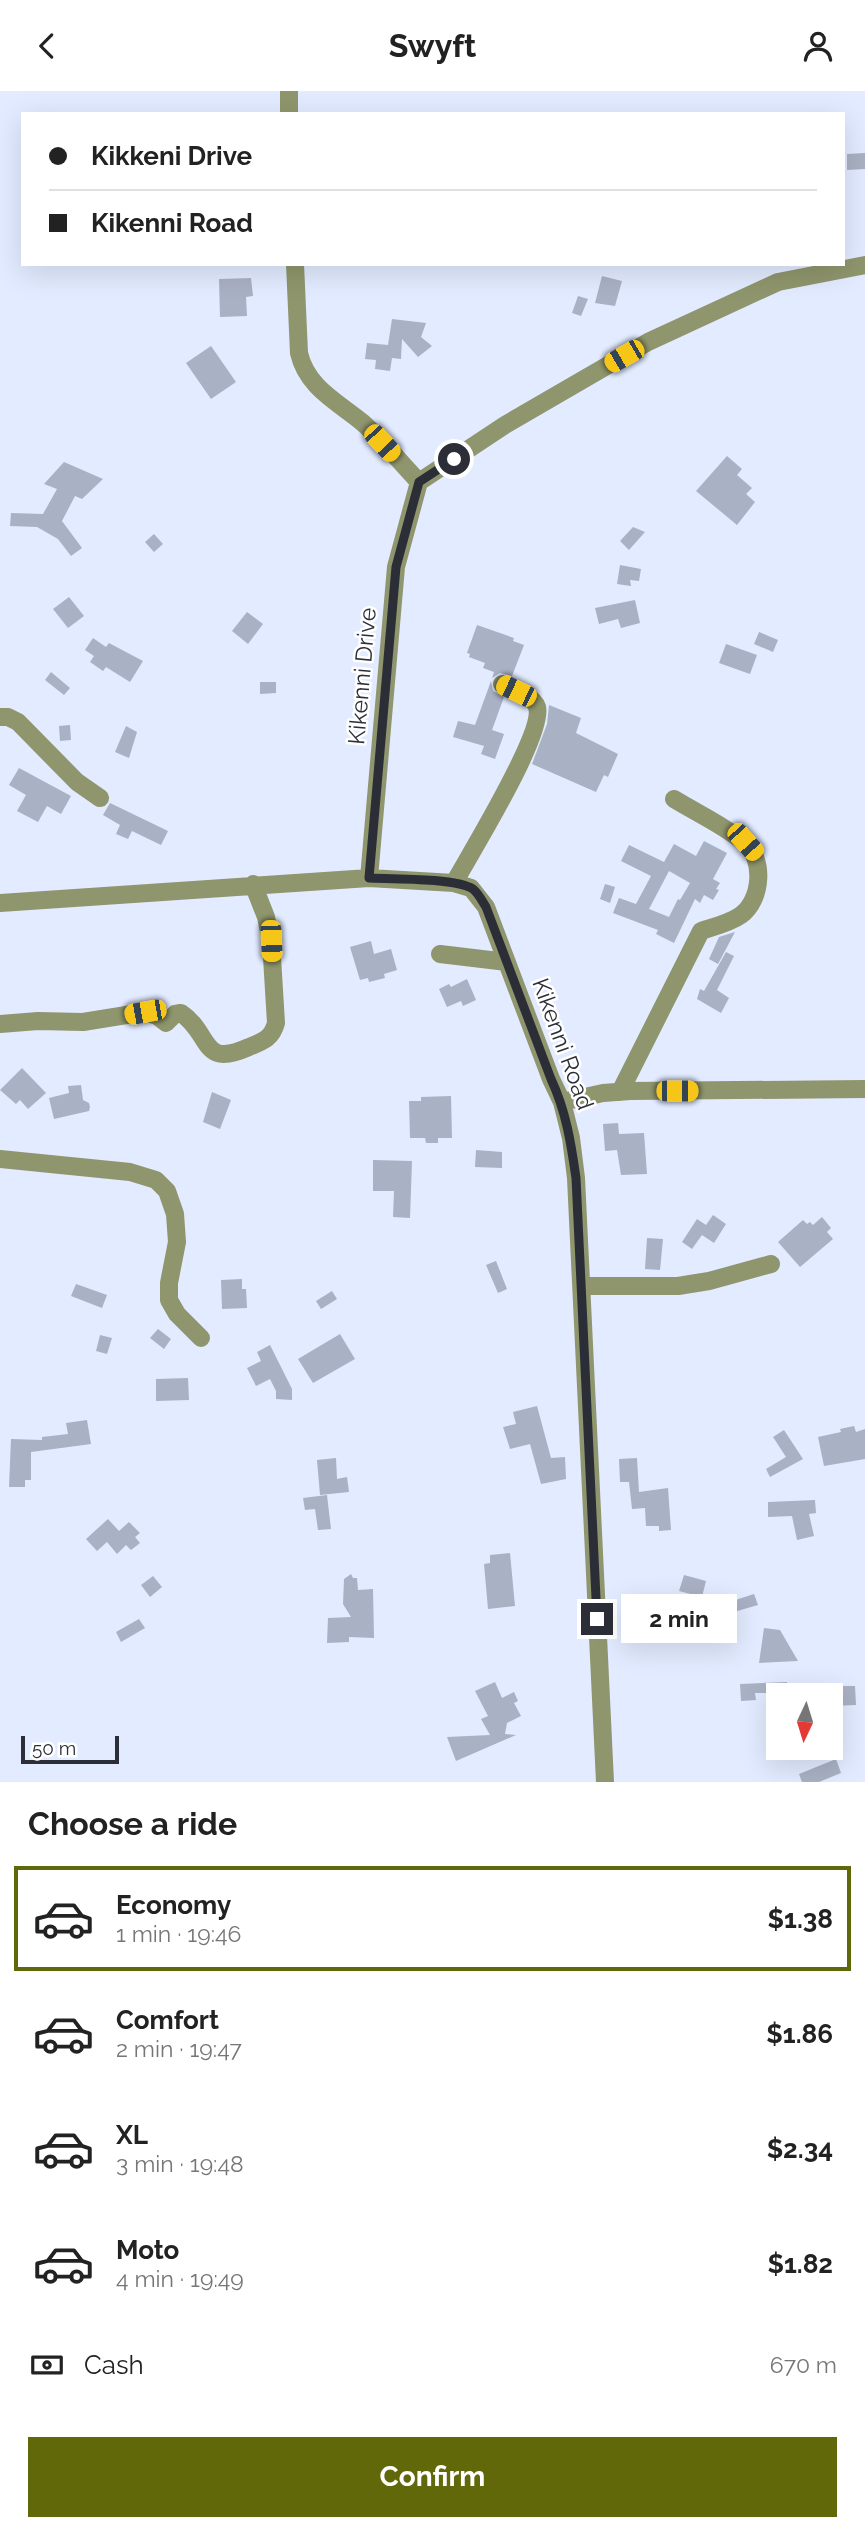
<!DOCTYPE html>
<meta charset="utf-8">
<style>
:root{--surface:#fff;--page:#f6f6f6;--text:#222;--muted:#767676;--line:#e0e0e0;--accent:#606809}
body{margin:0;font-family:Raleway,sans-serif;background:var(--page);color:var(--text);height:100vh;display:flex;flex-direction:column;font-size:26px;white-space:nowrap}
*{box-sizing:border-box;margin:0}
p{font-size:23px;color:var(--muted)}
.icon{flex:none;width:38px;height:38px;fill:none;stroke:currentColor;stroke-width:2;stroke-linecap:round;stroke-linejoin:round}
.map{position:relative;height:1691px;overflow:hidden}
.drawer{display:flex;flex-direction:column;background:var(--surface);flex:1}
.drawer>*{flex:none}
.guide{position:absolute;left:21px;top:21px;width:824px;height:154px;border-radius:0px;box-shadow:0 7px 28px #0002;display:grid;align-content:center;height:154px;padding:0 28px;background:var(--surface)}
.needle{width:46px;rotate:184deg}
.fabs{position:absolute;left:766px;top:1592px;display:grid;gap:14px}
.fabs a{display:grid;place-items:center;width:77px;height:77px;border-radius:0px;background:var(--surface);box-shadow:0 7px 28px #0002;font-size:35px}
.scale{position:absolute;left:21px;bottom:18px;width:98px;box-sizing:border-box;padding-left:7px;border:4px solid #2b2e36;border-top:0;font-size:19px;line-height:24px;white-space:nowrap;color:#2b2e36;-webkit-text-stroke:5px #fff;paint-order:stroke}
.end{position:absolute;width:32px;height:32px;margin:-16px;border:9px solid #2b2e36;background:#fff;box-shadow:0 0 0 4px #fff}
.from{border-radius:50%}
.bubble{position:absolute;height:49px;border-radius:0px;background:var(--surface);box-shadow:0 7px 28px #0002;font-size:23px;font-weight:700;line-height:49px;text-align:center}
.car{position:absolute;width:21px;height:42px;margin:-21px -10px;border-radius:9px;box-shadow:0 0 5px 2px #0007;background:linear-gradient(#f5c518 24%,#345 0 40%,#f5c518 0 76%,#345 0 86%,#f5c518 0)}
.guide b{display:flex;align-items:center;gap:24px;height:66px;font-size:26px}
.guide b+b{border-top:2px solid var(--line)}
.guide i{width:18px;height:18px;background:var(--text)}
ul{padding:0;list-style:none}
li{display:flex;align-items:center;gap:21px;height:105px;margin:0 14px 10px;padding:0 14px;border:4px solid transparent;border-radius:0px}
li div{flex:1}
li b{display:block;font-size:26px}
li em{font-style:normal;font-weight:700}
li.active{border-color:var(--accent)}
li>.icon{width:63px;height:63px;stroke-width:1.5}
h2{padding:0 28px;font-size:32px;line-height:84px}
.pay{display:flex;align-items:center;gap:18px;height:77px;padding:0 28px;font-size:26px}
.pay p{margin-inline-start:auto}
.action{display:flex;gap:14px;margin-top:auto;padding:14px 28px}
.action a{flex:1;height:80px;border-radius:0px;background:var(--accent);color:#fff;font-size:28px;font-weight:700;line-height:80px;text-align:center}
header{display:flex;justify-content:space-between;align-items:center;height:91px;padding:0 28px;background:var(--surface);font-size:32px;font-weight:700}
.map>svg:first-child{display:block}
</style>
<header><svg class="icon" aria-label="back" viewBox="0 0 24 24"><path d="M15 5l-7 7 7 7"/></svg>Swyft<svg class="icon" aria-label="person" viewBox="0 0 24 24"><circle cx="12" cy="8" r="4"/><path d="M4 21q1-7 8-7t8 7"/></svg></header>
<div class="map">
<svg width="865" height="1691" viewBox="0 0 865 1691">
<rect width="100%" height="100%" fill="#e2ebff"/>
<path fill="#a9b1c4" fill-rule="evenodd" d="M865,62V78L847,79V63Z
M602,185L622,190L615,215L595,212Z
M251,187L253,205L246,206L247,225L220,226L219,188Z
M578,205L588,208L581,225L572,222Z
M392,228L426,232L421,246L432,255L418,266L402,248L401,268L392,267L390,280L375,278L376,269L365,268L367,252L388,254Z
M211,255L236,291L211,308L186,272Z
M727,365L742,378L737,384L752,397L746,403L755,411L737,434L696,400Z
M64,371L103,388L82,408L75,405L62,430L82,457L71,465L58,448L37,436L10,435L11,422L43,423L57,398L44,393Z
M633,436L645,441L629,459L620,450Z
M154,443L163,453L154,461L145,451Z
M620,474L641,478L639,490L630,489L631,495L617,493Z
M69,506L84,525L68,537L53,518Z
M635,509L640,532L621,537L618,528L599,533L595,517Z
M247,521L263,533L248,553L232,540Z
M477,534L514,547L513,550L524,554L512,585L500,582L492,587L494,581L483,577L485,572L469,566L470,563L467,562Z
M759,541L778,549L773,561L754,553Z
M93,547L106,556L109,552L143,570L130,591L106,576L103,580L90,571L94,565L85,559Z
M726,553L757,564L750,583L719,572Z
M51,581L70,597L64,604L45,589Z
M491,590L493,600L504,606L492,639L504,643L495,668L481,663L484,655L453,646L458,630L475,634Z
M260,591H276V602L260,603Z
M549,614L581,627L576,642L618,663L608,686L604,684L596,701L532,673L547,633Z
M70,634L71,649L60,650L59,635Z
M126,635L137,641L129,667L115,661Z
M19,677L71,705L61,723L47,715L38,731L17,720L26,704L9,694Z
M110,712L168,740L161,754L132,740L128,748L116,743L120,734L103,724Z
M704,750L727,762L713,788L720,792L716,798L719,799L713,809L704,804L700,812L695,808L674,852L656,843L658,839L613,822L619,807L636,813L651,785L621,770L629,754L664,771L674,753L696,765ZM669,780L690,792L680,809L678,808L669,826L649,818Z
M605,793L615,796L610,812L600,808Z
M735,841L718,873L709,868L719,846Z
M371,850L374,863L391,858L397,879L384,883L385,887L369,891L368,887L360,889L350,856Z
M726,861L734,865L717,899L729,907L721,922L697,908L700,898L704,900Z
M467,888L476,909L463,915L461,910L447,916L439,898L449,893L451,896Z
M22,977L46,1002L28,1018L20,1009L16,1013L0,999Z
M81,994L83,1009L89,1012L90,1016L89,1020L54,1028L49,1007L69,1002L68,995Z
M212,1001L231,1009L220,1038L203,1031Z
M451,1005L452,1047H438V1052H426L425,1047H410L409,1010H421V1006Z
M618,1032L619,1043L644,1042L647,1083L621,1084L617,1059L605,1060L603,1033Z
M476,1059L502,1061V1077L475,1076Z
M373,1069L412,1070L410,1127L393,1126L394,1100H373Z
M713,1124L726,1133L714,1152L702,1144L692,1158L682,1151L697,1128L706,1134Z
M822,1126L831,1137L827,1141L833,1148L800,1176L778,1151L803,1129L807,1133L810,1131L813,1134Z
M647,1147L663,1148L660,1179L645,1178Z
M496,1170L507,1198L498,1202L486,1174Z
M242,1188V1198H246L247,1217L222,1218L221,1189Z
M76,1193L107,1204L102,1217L71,1205Z
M332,1200L337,1208L321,1218L316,1210Z
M158,1238L171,1248L164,1258L150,1247Z
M340,1243L355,1268L313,1292L298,1268Z
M100,1244L112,1247L107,1263L96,1260Z
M270,1254L292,1298V1309L276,1308V1300L270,1288L256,1295L247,1277L261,1270L257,1261Z
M188,1287L189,1309L156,1310V1288Z
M537,1315L551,1367L565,1366L566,1388L541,1393L530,1353L510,1358L503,1336L516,1333L513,1321Z
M87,1329L91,1353L31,1361V1389H25V1396H9L11,1348L42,1349V1346L68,1343L66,1332Z
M854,1335L856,1341L865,1338V1368L824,1375L818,1346L841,1341L840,1338Z
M784,1339L803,1368L770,1386L766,1378L786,1366L773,1346Z
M336,1367L337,1388L347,1386L349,1401L320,1404L317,1369Z
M637,1367L639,1401L668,1397L671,1439L659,1440V1435H646L645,1417L632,1418L629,1391H620L619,1368Z
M327,1404L331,1438L318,1439L315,1418L305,1419L303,1407Z
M815,1409L816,1422L809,1423L814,1445L797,1449L792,1425L768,1426V1411Z
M108,1428L119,1440L129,1431L140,1442L135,1446L140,1452L131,1459L126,1454L117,1463L107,1451L97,1460L86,1448Z
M510,1462L515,1515L488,1518L484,1473L490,1472V1464Z
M351,1483L353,1487H357L358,1499L373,1498L374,1547L349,1546V1551L327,1552L328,1527L351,1526L343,1513L344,1488Z
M684,1484L706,1490L702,1506L679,1500Z
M153,1485L162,1496L150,1506L141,1494Z
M754,1503L758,1514L720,1525L717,1515Z
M139,1528L145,1537L121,1551L116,1541Z
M764,1537L780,1539L798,1570L759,1572Z
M495,1591L502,1607L514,1601L518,1610L514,1612L521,1625L507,1632L505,1643L516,1644L456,1670L447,1646L490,1644L481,1628L488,1625L475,1600Z
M787,1591V1605H776L775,1602H755L756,1609L741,1610L740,1593Z
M831,1595H855L856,1614L831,1615Z
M836,1668L841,1682L819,1691H802L799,1683Z"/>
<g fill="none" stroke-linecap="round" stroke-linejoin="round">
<path stroke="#8f956c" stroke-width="18" d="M289,0V23
M295,173L299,262C307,297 338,311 363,332C383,350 401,372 419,391
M419,391L505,334L648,251L778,191L865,174
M0,626H8L18,631L77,691L100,707
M369,787L396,476L419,391
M454,792C470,763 545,642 537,616C533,604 512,598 502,593
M0,812L369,787L454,792L471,797L486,816L551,988L562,1011L571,1047L576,1087L605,1691
M440,863L507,871
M0,933L38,930L83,931L145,921L157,925L166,932L175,923L181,922C212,943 200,978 249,956C264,950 272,947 276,932L271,850L266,826L253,793
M620,1001L701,840C713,836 730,832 741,824C762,809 765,767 744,751C723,734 697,722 674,708
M562,1011L603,1002L630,1000L865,998
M0,1068L130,1081L156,1089L167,1100L175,1123L177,1151L169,1192V1209L177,1223L201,1247
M582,1195H678L709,1190L771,1173"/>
</g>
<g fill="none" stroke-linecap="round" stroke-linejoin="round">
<path stroke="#2b2e36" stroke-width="9" d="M454,368L419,391L396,476L369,787C392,788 456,787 473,798C479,803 482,810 486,816L551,988C566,1020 571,1052 576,1087L597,1528"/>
</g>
<g text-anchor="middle" stroke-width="5" stroke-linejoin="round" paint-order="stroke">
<g font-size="23" fill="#2b2e36" stroke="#fff">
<text transform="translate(362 585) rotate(-85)" y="8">Kikenni Drive</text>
<text transform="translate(563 953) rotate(70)" y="8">Kikenni Road</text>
</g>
</g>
</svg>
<div class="fabs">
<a><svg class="needle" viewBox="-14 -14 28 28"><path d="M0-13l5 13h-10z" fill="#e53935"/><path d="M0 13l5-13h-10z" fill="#767676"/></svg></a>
</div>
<div class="scale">50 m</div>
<i class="end from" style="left:454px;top:368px"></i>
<i class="end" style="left:597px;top:1528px"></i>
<div class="bubble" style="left:621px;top:1503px;width:116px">2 min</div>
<i class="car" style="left:624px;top:265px;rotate:240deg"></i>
<i class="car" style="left:382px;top:352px;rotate:137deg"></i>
<i class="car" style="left:516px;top:600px;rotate:296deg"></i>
<i class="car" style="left:745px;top:751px;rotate:138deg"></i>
<i class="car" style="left:271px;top:850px;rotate:177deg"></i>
<i class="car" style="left:145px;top:921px;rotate:260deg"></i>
<i class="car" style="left:677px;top:1000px;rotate:90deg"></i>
<div class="guide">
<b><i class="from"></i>Kikkeni Drive</b>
<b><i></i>Kikenni Road</b>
</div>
</div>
<section class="drawer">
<h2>Choose a ride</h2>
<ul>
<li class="active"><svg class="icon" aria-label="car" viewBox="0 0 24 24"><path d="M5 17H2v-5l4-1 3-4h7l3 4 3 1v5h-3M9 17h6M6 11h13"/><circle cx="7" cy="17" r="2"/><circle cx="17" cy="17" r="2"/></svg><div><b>Economy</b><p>1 min · 19:46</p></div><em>$1.38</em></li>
<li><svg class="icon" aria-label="car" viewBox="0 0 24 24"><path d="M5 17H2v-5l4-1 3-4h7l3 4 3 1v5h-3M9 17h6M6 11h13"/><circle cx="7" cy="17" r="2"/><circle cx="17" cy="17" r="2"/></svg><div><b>Comfort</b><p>2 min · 19:47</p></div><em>$1.86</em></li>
<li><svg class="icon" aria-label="car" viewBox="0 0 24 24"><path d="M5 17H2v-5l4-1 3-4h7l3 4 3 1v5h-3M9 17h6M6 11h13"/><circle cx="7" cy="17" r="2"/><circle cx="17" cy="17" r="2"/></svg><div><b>XL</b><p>3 min · 19:48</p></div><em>$2.34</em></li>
<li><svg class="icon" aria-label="car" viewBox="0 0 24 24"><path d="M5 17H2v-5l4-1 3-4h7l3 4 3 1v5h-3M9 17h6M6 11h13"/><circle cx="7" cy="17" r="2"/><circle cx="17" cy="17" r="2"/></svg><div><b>Moto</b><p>4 min · 19:49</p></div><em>$1.82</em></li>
</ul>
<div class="pay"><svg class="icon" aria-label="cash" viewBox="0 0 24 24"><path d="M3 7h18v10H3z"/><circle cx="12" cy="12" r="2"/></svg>Cash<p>670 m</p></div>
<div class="action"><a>Confirm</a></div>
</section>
